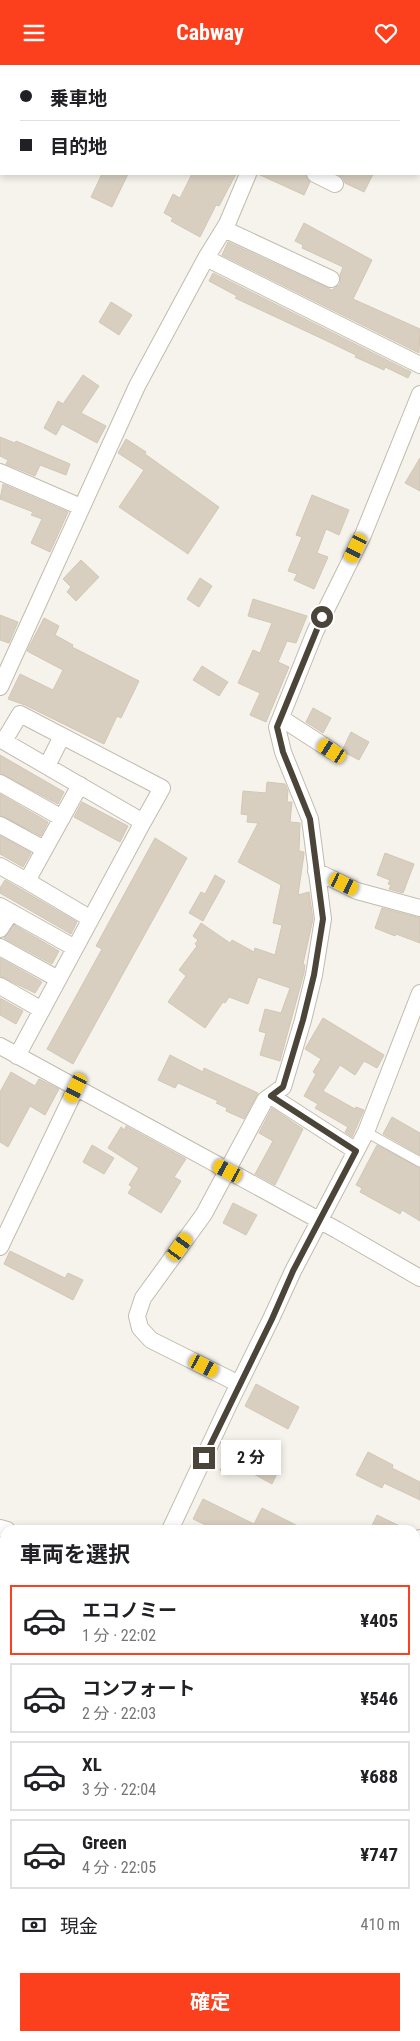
<!DOCTYPE html>
<html lang="ja">
<meta charset="utf-8">
<style>
:root{--surface:#fff;--page:#f2f2f2;--text:#202124;--muted:#757577;--line:#e0e0e0;--accent:#fc3f1d}
body{margin:0;font-family:"Roboto Condensed","Noto Sans JP",sans-serif;background:var(--page);color:var(--text);height:100vh;display:flex;flex-direction:column;font-size:19px;white-space:nowrap}
*{box-sizing:border-box;margin:0}
p{font-size:16px;color:var(--muted)}
.icon{flex:none;width:28px;height:28px;fill:none;stroke:currentColor;stroke-width:2;stroke-linecap:round;stroke-linejoin:round}
.map{position:relative;flex:1;overflow:hidden}
.sheet{position:absolute;left:0px;top:1460px;width:420px;height:516px;display:flex;flex-direction:column;background:var(--surface);border-radius:15px 15px 0 0;box-shadow:0 2px 8px #0003}
.sheet>*{flex:none}
.guide{position:absolute;left:0px;top:0px;width:420px;height:110px;box-shadow:0 2px 8px #0003;display:grid;align-content:center;height:110px;padding:0 20px;background:var(--surface)}
.end{position:absolute;width:22px;height:22px;margin:-11px;border:6px solid #4b4439;background:#fff;box-shadow:0 0 0 2px #fff}
.from{border-radius:50%}
.bubble{position:absolute;height:35px;border-radius:0px;background:var(--surface);box-shadow:0 2px 8px #0003;font-size:16px;font-weight:700;line-height:35px;text-align:center}
.car{position:absolute;width:15px;height:30px;margin:-15px -8px;border-radius:6px;box-shadow:0 0 4px 1px #0007;background:linear-gradient(#f5c518 24%,#345 0 40%,#f5c518 0 76%,#345 0 86%,#f5c518 0)}
.guide b{display:flex;align-items:center;gap:18px;height:48px;font-size:19px}
.guide b+b{border-top:1px solid var(--line)}
.guide i{width:12px;height:12px;background:var(--text)}
ul{padding:0;list-style:none}
li{display:flex;align-items:center;gap:15px;height:70px;margin:0 10px 8px;padding:0 10px;border:2px solid var(--line);border-radius:0px}
li div{flex:1}
li b{display:block;font-size:19px}
li em{font-style:normal;font-weight:700}
li.active{border-color:var(--accent)}
li>.icon{width:45px;height:45px;stroke-width:1.5}
h2{padding:0 20px;font-size:22px;line-height:60px}
.pay{display:flex;align-items:center;gap:12px;height:55px;padding:0 20px;font-size:19px}
.pay p{margin-inline-start:auto}
.action{display:flex;gap:10px;margin-top:auto;padding:10px 20px}
.action a{flex:1;height:58px;border-radius:0px;background:var(--accent);color:#fff;font-size:20px;font-weight:700;line-height:58px;text-align:center}
header{display:flex;justify-content:space-between;align-items:center;height:65px;padding:0 20px;background:var(--accent);color:#fff;font-size:22px;font-weight:700}
.map>svg:first-child{display:block}
</style>
<header><svg class="icon" aria-label="menu" viewBox="0 0 24 24"><path d="M4 6h16M4 12h16M4 18h16"/></svg>Cabway<svg class="icon" aria-label="heart" viewBox="0 0 24 24"><path d="M12 20l-8-8c-3-5 5-10 8-4 3-6 11-1 8 4z"/></svg></header>
<div class="map">
<svg width="420" height="1976" viewBox="0 0 420 1976">
<rect width="100%" height="100%" fill="#f6f3ec"/>
<path fill="#d8cfc1" stroke="#d3c7b4" d="M102,109H128L112,142L91,132Z
M192,109H236L219,141L216,140L200,172L171,156L173,153L164,148L173,129L180,133Z
M258,109H305L310,117L304,130Z
M337,109H373L364,127L345,118L343,113Z
M304,158L372,195L353,234L420,264L419,288L222,190L228,177L332,225L340,219V210L343,202L302,183L303,180L295,176Z
M213,208L411,307L408,313L385,302L384,305L355,292L356,290L327,276L235,233L237,231L209,216Z
M111,237L132,250L119,270L99,257Z
M83,310L99,321L81,348L106,361L97,378L62,359L56,370L44,363L58,336L63,339Z
M0,372L15,378L16,376L70,399L66,410L40,400L35,411L6,399L8,395L0,391Z
M126,374L146,387L145,389L219,442L188,489L119,442L144,405L118,388Z
M420,393V426L405,418Z
M3,419L68,447L50,487L31,478L42,454L31,450L33,447L0,434Z
M312,430L349,445L339,470L326,464L317,488L328,492L314,524L294,515L297,509L288,506L302,472L296,470Z
M81,495L99,512L76,536L67,527L71,522L63,514Z
M200,513L212,521L199,542L187,534Z
M253,534L307,551L296,578L287,576L278,597L289,602L266,657L250,650L260,628L238,618L253,585L260,588L272,558L248,551Z
M0,550L18,557L9,578L0,575Z
M44,553L59,561L55,570L73,580L72,582L139,616L121,653L117,651L104,679L25,640L8,634L20,609L53,625L63,605L27,586Z
M202,601L228,617L219,631L193,615Z
M313,643L331,653L323,668L306,657Z
M351,667L369,677L359,695L342,686Z
M0,690L64,727L58,739L0,708Z
M267,717L285,719L288,726L287,737H292L290,757L300,758L299,786L304,787V789L298,830L309,827L313,854L303,899L305,900L304,908L280,996L260,990L266,968L259,966L265,944L281,948L290,923L258,912L248,939L229,932L225,938L223,937L205,963L168,937L186,911L179,905L197,881L195,879L198,875L193,871L201,858L230,878L232,875L254,887L255,883L275,890L282,860L273,858L281,820L238,797L258,758L247,757L248,750L241,749L243,726L266,728Z
M0,729L48,757L41,771L0,750Z
M82,737L128,761L120,777L74,752Z
M0,771L31,788L23,802L0,789Z
M155,773L187,793L73,999L47,984L102,884L96,881Z
M385,788L414,799L403,828L389,824L391,820L388,819L390,815L377,810Z
M215,810L225,816L203,856L189,848L201,827L205,829Z
M5,815L77,857L71,869L0,828V823Z
M382,843L420,853V878L396,869L395,871L375,863Z
M14,860L59,886L52,899L4,873Z
M0,893L42,917L35,928L0,911Z
M0,933L23,946L16,959L0,950Z
M323,953L384,990L377,1003L364,996L355,1010L340,1000L323,1026L355,1044L356,1042L364,1045L352,1072L345,1067L348,1062L315,1043L318,1039L304,1031L316,1009L313,1007L321,994L305,984Z
M170,990L203,1007L204,1003L258,1028L244,1054L226,1046L227,1043L216,1038L218,1036L178,1018L175,1023L158,1015Z
M11,1007L35,1021L39,1014L59,1024L45,1050L30,1041L8,1082L0,1077V1027Z
M272,1043L303,1064L275,1120L255,1109L273,1076L259,1068Z
M392,1052L420,1068V1090L383,1069Z
M126,1061L186,1094L174,1112L181,1116L161,1148L128,1128L132,1122L129,1120L139,1103L108,1083L121,1062L125,1065Z
M92,1080L114,1093L104,1109L83,1097Z
M377,1080L420,1103V1156L402,1145L400,1149L360,1127L362,1123L356,1120Z
M233,1138L257,1150L246,1170L223,1158Z
M10,1186L65,1213L68,1208L83,1215L73,1235L4,1199Z
M256,1319L299,1342L288,1364L245,1341Z
M368,1387L393,1400L392,1403L420,1417V1435L384,1418L382,1423L356,1410Z
M259,1388L281,1400L272,1419L250,1407Z
M226,1394L236,1399L230,1410L220,1405Z
M203,1434L254,1459L262,1443L306,1465H216L193,1454Z
M377,1450L408,1465H370Z"/>
<g fill="none" stroke-linecap="round" stroke-linejoin="round">
<g stroke="#c2bbae" stroke-width="11">
<path id="lane" d="M366,1067L420,1097"/>
</g>
<g stroke="#c2bbae" stroke-width="18">
<path id="street" d="M349,0L352,1
M23,1L24,0
M295,1V0
M419,33H420
M0,53L1,50
M315,109L335,119
M224,164L331,214
M206,193L420,300
M0,407L81,442
M0,622L137,321L206,193L227,159L248,109
M281,653L332,686
M0,674L143,757L17,991
M4,676L20,649L162,723L143,757
M47,701L62,671
M0,718L62,753
M80,720L27,816L91,854
M0,760L44,784
M0,801L27,816
M316,806L357,826L420,843
M0,841L75,883
M0,864L11,847
M0,882L58,914
M0,921L42,945
M0,981L337,1165L420,1213
M271,1031L356,1086
M0,1182L76,1023
M239,1319L151,1275L140,1263L137,1251L143,1233L204,1149L265,1035L283,1022L303,955L314,910L323,854L310,754L283,687L277,662L315,567L363,470L420,329
M0,1463L7,1465
M170,1465L229,1339L271,1254L293,1206L366,1067L420,928
M415,1484L420,1473
M415,1556L420,1558
M0,1840L5,1829
M324,1971L333,1976
M195,1976L197,1971"/>
</g>
<use href="#lane" stroke="#fff" stroke-width="9"/>
<use href="#street" stroke="#fff" stroke-width="16"/>
</g>
<g fill="none" stroke-linecap="round" stroke-linejoin="round">
<path stroke="#4b4439" stroke-width="6" d="M204,1393L272,1254L293,1206L356,1086L271,1031L283,1022L303,955L314,910L323,854L310,754L283,687L277,662L322,552"/>
</g>
</svg>
<i class="end from" style="left:322px;top:552px"></i>
<i class="end" style="left:204px;top:1393px"></i>
<div class="bubble" style="left:221px;top:1375px;width:60px">2 分</div>
<i class="car" style="left:356px;top:483px;rotate:206deg"></i>
<i class="car" style="left:332px;top:686px;rotate:303deg"></i>
<i class="car" style="left:344px;top:819px;rotate:116deg"></i>
<i class="car" style="left:76px;top:1023px;rotate:206deg"></i>
<i class="car" style="left:228px;top:1106px;rotate:298deg"></i>
<i class="car" style="left:180px;top:1182px;rotate:36deg"></i>
<i class="car" style="left:204px;top:1301px;rotate:117deg"></i>
<div class="guide">
<b><i class="from"></i>乗車地</b>
<b><i></i>目的地</b>
</div>
<section class="sheet">
<h2>車両を選択</h2>
<ul>
<li class="active"><svg class="icon" aria-label="car" viewBox="0 0 24 24"><path d="M5 17H2v-5l4-1 3-4h7l3 4 3 1v5h-3M9 17h6M6 11h13"/><circle cx="7" cy="17" r="2"/><circle cx="17" cy="17" r="2"/></svg><div><b>エコノミー</b><p>1 分 · 22:02</p></div><em>¥405</em></li>
<li><svg class="icon" aria-label="car" viewBox="0 0 24 24"><path d="M5 17H2v-5l4-1 3-4h7l3 4 3 1v5h-3M9 17h6M6 11h13"/><circle cx="7" cy="17" r="2"/><circle cx="17" cy="17" r="2"/></svg><div><b>コンフォート</b><p>2 分 · 22:03</p></div><em>¥546</em></li>
<li><svg class="icon" aria-label="car" viewBox="0 0 24 24"><path d="M5 17H2v-5l4-1 3-4h7l3 4 3 1v5h-3M9 17h6M6 11h13"/><circle cx="7" cy="17" r="2"/><circle cx="17" cy="17" r="2"/></svg><div><b>XL</b><p>3 分 · 22:04</p></div><em>¥688</em></li>
<li><svg class="icon" aria-label="car" viewBox="0 0 24 24"><path d="M5 17H2v-5l4-1 3-4h7l3 4 3 1v5h-3M9 17h6M6 11h13"/><circle cx="7" cy="17" r="2"/><circle cx="17" cy="17" r="2"/></svg><div><b>Green</b><p>4 分 · 22:05</p></div><em>¥747</em></li>
</ul>
<div class="pay"><svg class="icon" aria-label="cash" viewBox="0 0 24 24"><path d="M3 7h18v10H3z"/><circle cx="12" cy="12" r="2"/></svg>現金<p>410 m</p></div>
<div class="action"><a>確定</a></div>
</section>
</div>
